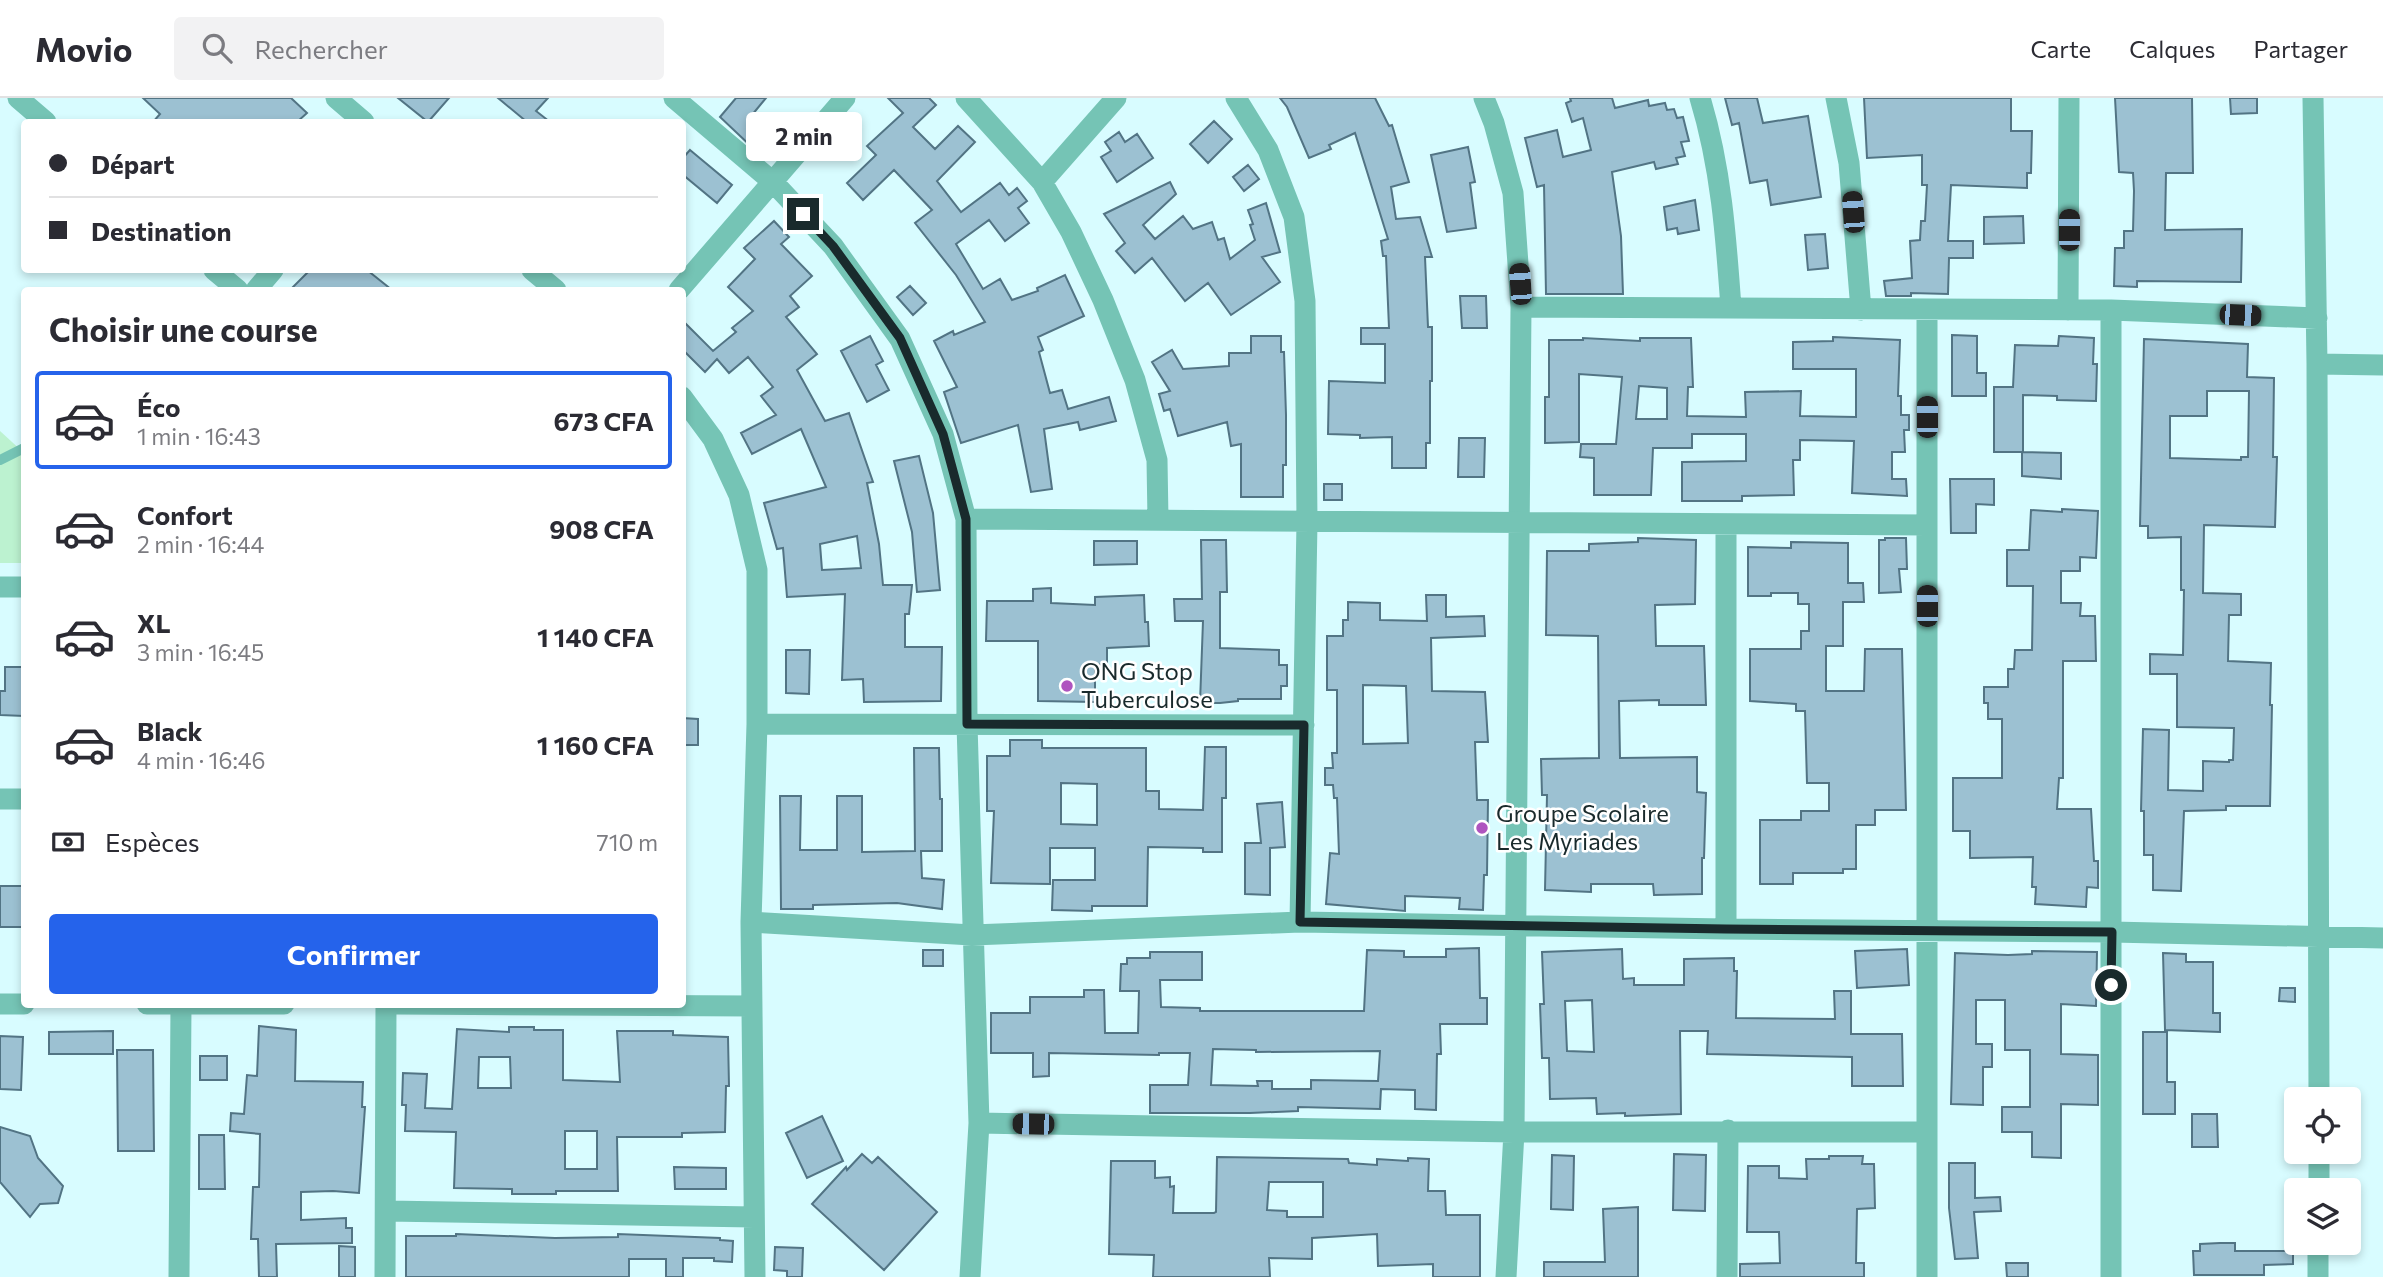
<!DOCTYPE html>
<html lang="fr">
<meta charset="utf-8">
<style>
:root{--surface:#fff;--page:#f2f2f3;--text:#2b2b33;--muted:#7c7c81;--line:#e1e1e2;--accent:#2563eb}
body{margin:0;font-family:Commissioner,sans-serif;background:var(--page);color:var(--text);height:100vh;display:flex;flex-direction:column;font-size:26px;white-space:nowrap}
*{box-sizing:border-box;margin:0}
p{font-size:23px;color:var(--muted)}
.icon{flex:none;width:38px;height:38px;fill:none;stroke:currentColor;stroke-width:2;stroke-linecap:round;stroke-linejoin:round}
.map{position:relative;flex:1;overflow:hidden}
.sheet{position:absolute;left:21px;top:189px;width:665px;height:721px;display:flex;flex-direction:column;background:var(--surface);border-radius:7px;box-shadow:0 4px 10px #0003}
.sheet>*{flex:none}
.hud{position:absolute;left:21px;top:21px;width:665px;height:154px;border-radius:7px;box-shadow:0 4px 10px #0003;display:grid;align-content:center;height:154px;padding:0 28px;background:var(--surface)}
.controls{position:absolute;left:2284px;top:989px;display:grid;gap:14px}
.controls a{display:grid;place-items:center;width:77px;height:77px;border-radius:7px;background:var(--surface);box-shadow:0 4px 10px #0003;font-size:35px}
.end{position:absolute;width:32px;height:32px;margin:-16px;border:9px solid #192a2c;background:#fff;box-shadow:0 0 0 4px #fff}
.from{border-radius:50%}
.bubble{position:absolute;height:49px;border-radius:7px;background:var(--surface);box-shadow:0 4px 10px #0003;font-size:23px;font-weight:700;line-height:49px;text-align:center}
.car{position:absolute;width:21px;height:42px;margin:-21px -10px;border-radius:9px;box-shadow:0 0 5px 2px #0007;background:linear-gradient(#222 24%,#8ab4d8 0 40%,#222 0 76%,#8ab4d8 0 86%,#222 0)}
.hud b{display:flex;align-items:center;gap:24px;height:66px;font-size:26px}
.hud b+b{border-top:2px solid var(--line)}
.hud i{width:18px;height:18px;background:var(--text)}
ul{padding:0;list-style:none}
li{display:flex;align-items:center;gap:21px;height:98px;margin:0 14px 10px;padding:0 14px;border:4px solid transparent;border-radius:7px}
li div{flex:1}
li b{display:block;font-size:26px}
li em{font-style:normal;font-weight:700}
li.selected{border-color:var(--accent)}
li>.icon{width:63px;height:63px;stroke-width:1.5}
h2{padding:0 28px;font-size:32px;line-height:84px}
.pay{display:flex;align-items:center;gap:18px;height:77px;padding:0 28px;font-size:26px}
.pay p{margin-inline-start:auto}
.button{display:flex;gap:14px;margin-top:auto;padding:14px 28px}
.button a{flex:1;height:80px;border-radius:7px;background:var(--accent);color:#fff;font-size:28px;font-weight:700;line-height:80px;text-align:center}
header{display:flex;align-items:center;gap:42px;box-sizing:border-box;height:98px;padding:0 35px;background:var(--surface);border-bottom:2px solid var(--line)}
header strong{font-size:33px}
nav{display:flex;gap:38px;margin-inline-start:auto;font-size:24px}
.search{width:490px;height:63px;background:var(--page);display:flex;align-items:center;gap:18px;box-sizing:border-box;padding:0 24px;border-radius:7px;color:var(--muted);font-size:26px}
.map>svg:first-child{display:block}
</style>
<header>
<strong>Movio</strong>
<div class="search"><svg class="icon" aria-label="search" viewBox="0 0 24 24"><circle cx="10" cy="10" r="6"/><path d="M15 15l6 6"/></svg>Rechercher</div>
<nav><a>Carte</a><a>Calques</a><a>Partager</a></nav>
</header>
<div class="map">
<svg width="2383" height="1179" viewBox="0 0 2383 1179">
<rect width="100%" height="100%" fill="#d8fcff"/>
<path fill="#bcf2d0" d="M0,333L24,355V465H0Z"/>
<path fill="#9cc1d2" stroke="#527484" stroke-width="2" fill-rule="evenodd" d="M143,0H291L307,15L297,24H153L160,16Z
M398,0H449L428,24Z
M498,0H548L536,13L550,24H527Z
M736,0H766L752,17L771,34L755,52L720,19Z
M888,0H929L936,7L913,29L935,51L958,28L975,44L937,83L961,114L1000,85L1009,97L1017,90L1027,103L1018,110L1029,125L1005,143L989,122L956,146L983,191L1000,181L1012,202L1038,193L1037,190L1065,177L1084,218L1038,239L1043,252L1039,254L1050,295L1062,292L1068,311L1109,299L1116,323L1080,332L1078,324L1044,331L1052,391L1031,394L1018,327L961,345L944,294L957,289L934,243L953,233L954,237L985,224L956,177L915,125L932,112L894,72L863,102L847,85L876,57L867,48L903,15Z
M1280,0H1375L1389,28L1392,27L1409,84L1391,89L1396,121L1420,119L1432,159H1425L1428,229H1432V283H1430V345H1426V370H1392V339L1360,340V337L1328,336L1329,283L1385,285V246H1361V230H1389L1386,158H1383L1381,143L1388,141L1355,35L1329,47L1331,51L1309,60L1287,9Z
M1570,0H1612L1615,10L1648,2L1649,8L1665,5L1667,12L1674,11L1677,20L1683,19L1689,43L1681,44L1685,58L1676,60L1678,66L1656,71L1654,64L1612,74L1621,138L1623,196H1546L1544,87L1537,89L1525,40L1557,32L1563,59L1591,52L1583,20L1572,24L1566,5L1571,3Z
M1725,0H1757L1763,25L1808,18L1821,99L1771,107L1767,82L1750,85L1739,25L1732,27Z
M1864,0H2011V33H2032L2031,75H2027V90L1951,87L1948,143H1973V160H1949L1948,196L1911,195V198H1886L1884,183L1912,180L1910,143L1920,142L1921,123H1925L1927,87H1922V57L1867,60Z
M2115,0H2192L2193,75H2166L2165,132L2242,131L2241,184L2137,183V189L2114,188L2115,150H2124V133H2133L2134,93L2133,75L2119,74Z
M2230,0H2257V15L2231,16Z
M1214,23L1232,41L1208,65L1190,46Z
M1119,34L1125,44L1137,36L1153,60L1117,84L1101,59L1111,53L1105,44Z
M1468,49L1475,84L1470,85L1476,130L1447,134L1431,57Z
M690,52L732,87L717,105L682,76V61Z
M1248,67L1259,81L1244,93L1233,79Z
M1170,84L1176,96L1143,127L1155,141L1183,118L1193,131L1212,124L1218,142L1224,140L1230,161L1255,142L1250,127L1253,126L1248,112L1266,105L1280,154L1262,159L1280,184L1231,217L1208,185L1185,203L1152,160L1135,175L1116,153L1125,145L1104,116Z
M1695,102L1699,132L1678,136L1677,130L1667,132L1664,109Z
M2023,118L2024,145L1984,146V119Z
M774,123L789,139L781,146L812,178L790,198L799,209L786,219L817,256L797,272L825,323L849,315L873,384L867,385L879,446L883,487H912L909,516H905V549H942L941,603L864,604L863,581L842,582L845,496L787,499L783,450L777,451L764,405L826,389L801,331L752,356L741,335L776,317L761,298L773,289L748,259L729,275L717,261L705,274L682,251V222L713,253L736,234L732,230L753,213L728,189L755,161L744,150ZM857,438L861,470L822,472L820,446Z
M1825,136L1828,170L1808,172L1805,137Z
M310,172H367L392,192H290Z
M910,188L926,205L913,217L897,199Z
M1460,198H1486L1487,230H1462Z
M1952,237L1977,238V275H1986V298H1952Z
M870,238L883,263L876,267L889,292L867,304L841,253Z
M1251,238H1281V254H1284L1286,317V367H1283V399H1241V346L1231,348L1227,324L1178,338L1170,311L1164,313L1159,296L1170,293L1152,264L1172,252L1183,271L1229,268V255H1251Z
M2059,238L2094,240L2093,266H2097L2096,303L2057,302V298L2023,297V354L2061,355V381L2022,378V354H1994V289H2013L2015,247L2058,248Z
M1833,239L1900,242L1898,298H1901V317H1909V332H1904L1905,354H1892V381H1906L1907,398L1852,395L1854,343L1800,342V362H1793L1794,397L1742,398V403H1682V364L1746,363V336H1692V350H1653L1651,397H1594V360L1580,359L1581,346H1616L1622,279L1579,276V344L1545,345V299H1549V242H1583V240L1640,243V240H1691L1693,289H1688L1687,318L1746,319L1745,294L1801,293L1800,318L1856,319V271H1793V244L1833,243ZM1639,288L1667,290V321H1636Z
M2144,241L2248,246L2247,279L2274,280L2273,359H2277L2275,429L2204,427L2203,495L2241,496V517H2229L2228,563L2271,565L2270,607H2272L2270,708H2226V712L2184,713L2181,793L2153,792V757H2144V713H2141L2143,631L2169,632L2168,692L2203,693V663L2229,664V662H2233L2234,630L2177,629V576H2150V556L2183,557L2184,492H2181V439L2148,440V428H2140ZM2207,293H2249L2248,359H2241V362L2170,360V318H2207Z
M1459,340H1485L1484,379H1458Z
M919,358L933,415L940,492L917,494L912,434L894,363Z
M1950,381H1994V407L1976,406V435H1951Z
M1324,386H1342V402H1324Z
M2062,411L2098,413L2096,460L2080,459V473H2061V505H2081L2080,518H2095L2096,563H2063V680H2059L2057,711H2091L2094,763H2098V790L2087,789L2086,809L2035,806L2036,789H2032L2033,759L1970,760V733H1953V680H2002V621H1988V605H1984V589H2008V571H2014L2015,552H2032L2033,488H2007V452H2029L2031,412L2062,414Z
M1638,440L1696,442L1695,506L1655,507L1656,548H1704L1706,607H1659V602L1619,603L1620,660L1697,659V694L1706,695L1704,760H1702V796L1654,797L1653,786H1591V794L1545,792L1547,697H1542L1541,661L1599,660L1598,538L1546,537L1547,453H1589V446L1638,444Z
M1885,440H1906L1907,471H1899L1901,494L1879,495V442H1885Z
M1201,442H1226L1227,494H1220V550L1279,552V567H1287V588H1281V601H1238V603L1220,605H1200L1203,523H1175L1174,501H1202Z
M1094,443H1137V466L1094,467Z
M1791,444L1848,445V485H1863L1864,504H1843V548H1826V593H1864L1865,551H1902L1906,712H1875V727H1856V771H1843V775H1793V786H1760V722H1801V713H1829V685H1807L1805,613H1796V606L1750,603V551H1801V533H1809V506H1798V495H1771V498H1748V449L1791,450Z
M1051,490V505L1095,507V499L1144,497L1145,524H1148L1149,548L1107,550V566L1095,567V604L1038,603V543H986L987,503H1033V491Z
M1426,497H1446V519L1484,518L1485,538L1431,540L1432,593L1485,594L1488,644H1475L1477,702H1488L1487,777H1484L1483,812L1459,811L1460,800L1405,798V813L1326,806L1330,755L1339,756L1337,700H1334L1333,687H1325V670H1333L1332,655H1337V592H1327V538H1343V522H1348V504L1380,505V522L1427,523ZM1363,587L1406,588L1408,645L1363,646Z
M786,552H810L809,596L786,595Z
M5,569H24V618L0,617V593H5Z
M682,620L698,621V647H682Z
M1010,642H1042V650H1146V693H1159V711L1203,712L1205,649H1226V700H1222V754H1203V750L1148,749L1147,808H1092V813L1052,812L1053,782H1095V750H1050V786L991,785L994,713H987V658H1010ZM1061,685L1097,686V727L1061,726Z
M914,650H939L940,701H942V753H921L922,780L944,782L942,811L897,805L813,807V811H781L780,698H801L800,752H837V698H862V754L915,753Z
M1282,704L1285,749L1270,750V797L1245,796V745H1261L1257,706Z
M0,788H24V829H0Z
M1479,850L1480,900H1487V926H1440L1441,956H1437L1436,1012L1415,1011V992L1381,991L1380,1011L1298,1009V1013L1250,1015H1150V987H1188L1190,955H1159V957L1049,955V978L1033,979V955H991V915H1030V899H1084V892H1104L1105,935H1138L1139,893H1120L1121,866H1127V860H1150V854H1202V882H1160L1161,909L1200,910V913H1364L1367,852L1404,853V859H1446V851ZM1213,951L1256,952V954L1380,953L1378,983L1311,982V991H1272V983H1257L1258,988L1211,987Z
M1622,851L1623,881L1634,880V887H1684V861L1734,860V873H1737L1736,920L1835,921L1834,893H1851V936H1902L1903,988H1852V959L1707,956L1708,933H1680L1681,1016L1625,1018V1015L1597,1016L1596,1000L1550,1001L1549,960H1542L1540,906H1544L1542,854ZM1592,902L1594,954L1567,953L1565,903Z
M1907,851L1909,887L1857,890L1855,853Z
M923,852H943V868H923Z
M2032,853L2097,854L2096,908L2061,906V956L2098,957V1007L2061,1006V1060L2032,1059V1034H2002V1009H2030V952H2005V902H1976V946H1992V969H1983V1007L1951,1006L1955,855L2008,857L2032,856Z
M2163,855L2186,856V864H2213V915H2220V934L2165,932Z
M2280,890H2295V904L2279,903Z
M259,928L296,932L295,983L363,984L362,1009H365L359,1095L333,1093L301,1094V1122L346,1120V1130H352V1145L276,1146L277,1179H259L258,1141H251L253,1089H259L260,1036L230,1033L231,1015L244,1016L247,977L257,978Z
M509,929H534V932H563V982L620,984L617,933H673V937L728,939L729,988H726L725,1034L682,1035V1039H617L618,1093H556V1096H512V1091L454,1090L456,1034L405,1033L406,1007H402L403,975L427,976L425,1010L452,1011L457,931L509,934ZM479,959H510L511,990H478ZM565,1033H597V1071H565Z
M113,933V956H49V934Z
M2143,934H2167V984H2175V1016H2143Z
M0,938L23,939L21,992L0,991Z
M117,952H153L154,1053H118Z
M200,958H227V982H200Z
M2192,1016H2217L2218,1049H2192Z
M822,1018L843,1063L807,1080L786,1035Z
M0,1029L30,1038L38,1060L63,1088L58,1105L40,1106L30,1119L0,1084Z
M199,1037H224L225,1091H199Z
M862,1056L872,1065L878,1059L937,1114L884,1172L812,1106L846,1069L847,1072Z
M1674,1056L1706,1057L1705,1113L1673,1112Z
M1552,1057L1574,1058L1573,1112L1551,1111Z
M1829,1058H1863L1862,1066H1874L1875,1110L1857,1111L1856,1165H1864V1179H1740V1166L1780,1165L1779,1134H1747L1748,1068H1779V1080L1807,1081L1806,1061H1829Z
M1217,1059L1348,1061L1349,1065L1377,1067V1061L1408,1063V1060L1429,1061L1428,1093H1445L1446,1117H1480V1179H1433V1166L1378,1168L1377,1136L1312,1140V1161L1269,1160L1270,1179H1153L1154,1157L1109,1156L1111,1063H1155V1080L1170,1079V1089L1174,1088L1173,1115H1214L1216,1114ZM1269,1084H1323V1119H1287V1113L1267,1112Z
M1949,1065H1975V1100L2000,1099L2001,1113L1974,1114L1978,1160L1955,1161L1949,1110Z
M674,1069L726,1070V1091H675Z
M1638,1109V1179H1544V1164H1605L1603,1111Z
M456,1136L555,1140L618,1139V1136L720,1140V1142L733,1143L732,1164L714,1163V1160H683V1179H666V1161H629V1179H406V1138H456Z
M2220,1145H2235V1153H2293V1166L2264,1167V1177H2194L2193,1153H2200V1146Z
M339,1148L355,1149V1179H339Z
M775,1149L803,1150L802,1179H787V1173L774,1172Z
M2006,1165H2028V1179H2007Z"/>
<g fill="none" stroke-linecap="round" stroke-linejoin="round">
<path stroke="#75c4b5" stroke-width="10" d="M0,362L24,350"/>
<path stroke="#75c4b5" stroke-width="21" d="M18,0L46,24
M336,0L364,24
M674,0L773,84L833,148L900,241L943,336L966,421L967,626L979,1025L970,1179
M966,0L1042,84L1071,134L1103,202L1135,282L1157,362L1158,422
M1236,0L1268,52L1294,119L1305,203L1307,424L1300,824
M1484,0L1494,25L1513,95L1521,209L1514,1034L1506,1179
M1700,0C1721,69 1726,138 1731,210
M1836,0L1849,65L1861,212
M2313,0L2317,266L2319,1001
M1042,84L1116,0
M214,172L238,192
M532,172L556,192
M256,192L273,172
M679,192L845,0
M1521,209L2111,212L2317,220
M2068,212L2069,0
M2317,266L2383,267
M682,299L713,341L739,397L757,472V626L751,824L755,1179
M966,421L1927,427
M0,489H24
M757,626L1304,627
M0,701H24
M751,824L972,837L1300,824L1726,831L2112,834L2383,840
M1726,831V426
M0,906H24
M147,906H284
M397,906L752,908
M979,1025L1514,1034H1927
M2319,1092V1054
M387,1113L754,1119
M179,1179L181,907
M385,1179L386,906
M1727,1179L1728,1032
M1927,1179V211
M2111,1179V212
M2318,1179V1144"/>
</g>
<g fill="none" stroke-linecap="round" stroke-linejoin="round">
<path stroke="#192a2c" stroke-width="9" d="M803,116L833,148L900,240L943,336L966,421L967,626L1304,627L1300,824L1726,831L2112,834L2111,887"/>
</g>
<g fill="#af54bf" stroke="#fff" stroke-width="2.5">
<circle cx="1067" cy="588" r="7"/>
<circle cx="1482" cy="730" r="7"/>
</g>
<g text-anchor="middle" stroke-width="5" stroke-linejoin="round" paint-order="stroke">
<g font-size="24" fill="#192a2c" stroke="#fff" text-anchor="start">
<text x="1081" y="582">ONG Stop<tspan x="1081" dy="28">Tuberculose</tspan></text>
<text x="1496" y="724">Groupe Scolaire<tspan x="1496" dy="28">Les Myriades</tspan></text>
</g>
</g>
</svg>
<div class="controls">
<a><svg class="icon" aria-label="locate" viewBox="0 0 24 24"><circle cx="12" cy="12" r="6"/><path d="M12 2v4M12 18v4M2 12h4M18 12h4"/></svg></a>
<a><svg class="icon" aria-label="layers" viewBox="0 0 24 24"><path d="M12 4l9 5-9 5-9-5zM3 14l9 5 9-5"/></svg></a>
</div>
<i class="end from" style="left:2111px;top:887px"></i>
<i class="end" style="left:803px;top:116px"></i>
<div class="bubble" style="left:746px;top:14px;width:116px">2 min</div>
<i class="car" style="left:1853px;top:114px;rotate:356deg"></i>
<i class="car" style="left:2069px;top:132px;rotate:0deg"></i>
<i class="car" style="left:1520px;top:186px;rotate:356deg"></i>
<i class="car" style="left:2240px;top:217px;rotate:92deg"></i>
<i class="car" style="left:1927px;top:319px;rotate:0deg"></i>
<i class="car" style="left:1927px;top:508px;rotate:0deg"></i>
<i class="car" style="left:1033px;top:1026px;rotate:271deg"></i>
<div class="hud">
<b><i class="from"></i>Départ</b>
<b><i></i>Destination</b>
</div>
<section class="sheet">
<h2>Choisir une course</h2>
<ul>
<li class="selected"><svg class="icon" aria-label="car" viewBox="0 0 24 24"><path d="M5 17H2v-5l4-1 3-4h7l3 4 3 1v5h-3M9 17h6M6 11h13"/><circle cx="7" cy="17" r="2"/><circle cx="17" cy="17" r="2"/></svg><div><b>Éco</b><p>1 min · 16:43</p></div><em>673 CFA</em></li>
<li><svg class="icon" aria-label="car" viewBox="0 0 24 24"><path d="M5 17H2v-5l4-1 3-4h7l3 4 3 1v5h-3M9 17h6M6 11h13"/><circle cx="7" cy="17" r="2"/><circle cx="17" cy="17" r="2"/></svg><div><b>Confort</b><p>2 min · 16:44</p></div><em>908 CFA</em></li>
<li><svg class="icon" aria-label="car" viewBox="0 0 24 24"><path d="M5 17H2v-5l4-1 3-4h7l3 4 3 1v5h-3M9 17h6M6 11h13"/><circle cx="7" cy="17" r="2"/><circle cx="17" cy="17" r="2"/></svg><div><b>XL</b><p>3 min · 16:45</p></div><em>1 140 CFA</em></li>
<li><svg class="icon" aria-label="car" viewBox="0 0 24 24"><path d="M5 17H2v-5l4-1 3-4h7l3 4 3 1v5h-3M9 17h6M6 11h13"/><circle cx="7" cy="17" r="2"/><circle cx="17" cy="17" r="2"/></svg><div><b>Black</b><p>4 min · 16:46</p></div><em>1 160 CFA</em></li>
</ul>
<div class="pay"><svg class="icon" aria-label="cash" viewBox="0 0 24 24"><path d="M3 7h18v10H3z"/><circle cx="12" cy="12" r="2"/></svg>Espèces<p>710 m</p></div>
<div class="button"><a>Confirmer</a></div>
</section>
</div>
